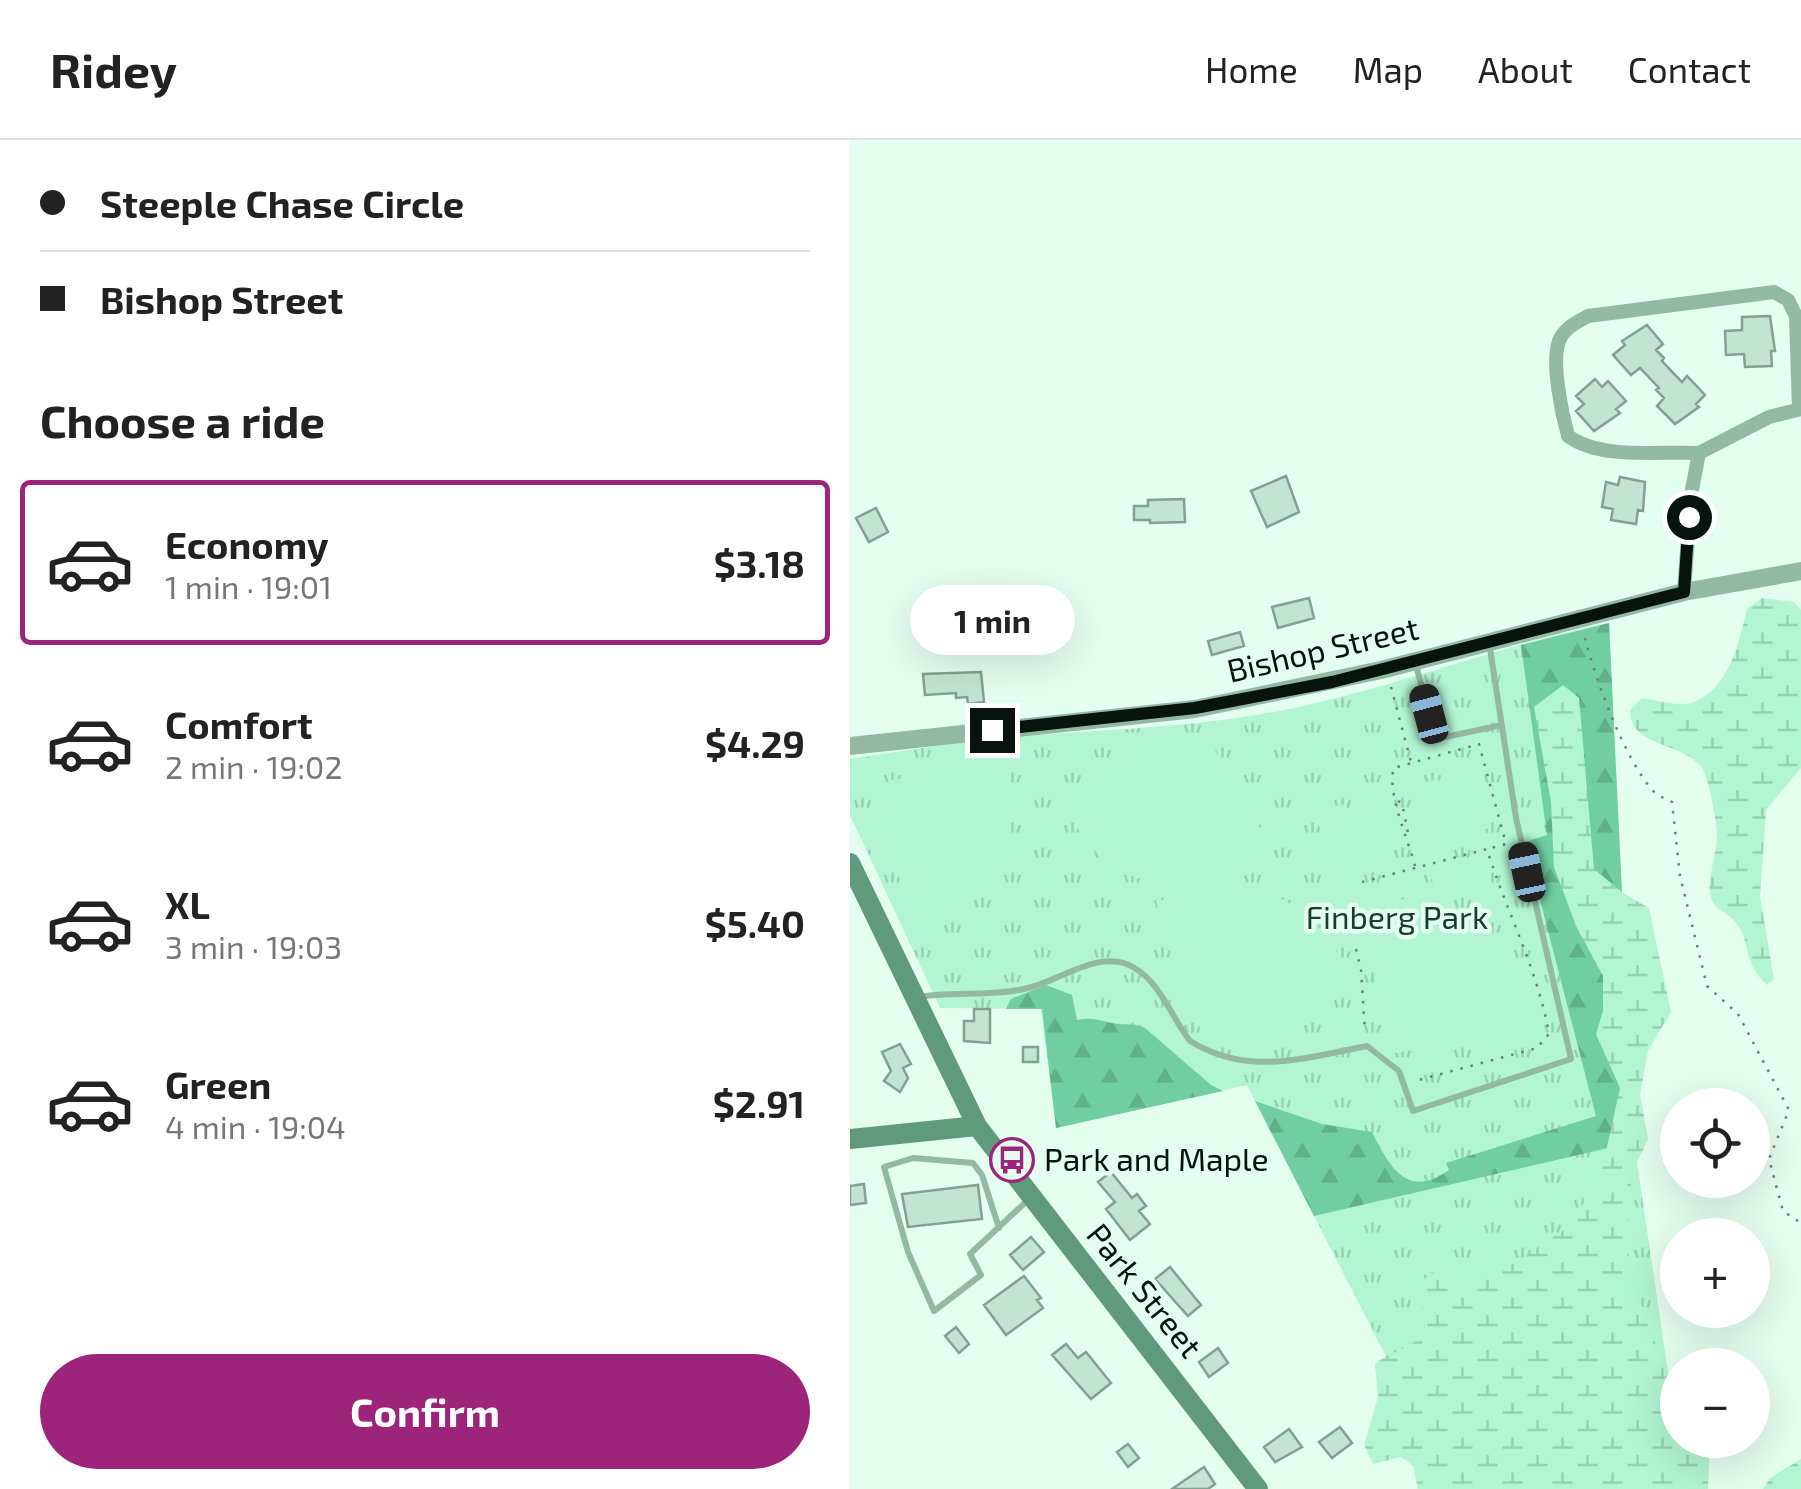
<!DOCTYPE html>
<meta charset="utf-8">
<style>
:root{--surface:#fff;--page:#f6f6f6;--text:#222;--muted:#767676;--line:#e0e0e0;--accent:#9d247b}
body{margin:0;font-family:"Exo 2",sans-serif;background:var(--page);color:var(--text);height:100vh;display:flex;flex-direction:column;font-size:38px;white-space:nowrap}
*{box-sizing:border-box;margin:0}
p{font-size:32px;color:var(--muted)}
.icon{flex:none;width:55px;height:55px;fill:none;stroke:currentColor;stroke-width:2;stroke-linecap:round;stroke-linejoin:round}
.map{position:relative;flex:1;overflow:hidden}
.drawer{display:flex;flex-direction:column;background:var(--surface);width:850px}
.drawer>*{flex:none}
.top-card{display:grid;align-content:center;height:220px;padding:0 40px;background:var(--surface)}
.tools{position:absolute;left:810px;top:948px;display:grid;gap:20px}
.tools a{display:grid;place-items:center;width:110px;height:110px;border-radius:50%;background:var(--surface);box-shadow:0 10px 40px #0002;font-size:50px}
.end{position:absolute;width:45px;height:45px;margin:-22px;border:12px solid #07130d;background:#fff;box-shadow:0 0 0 5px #fff}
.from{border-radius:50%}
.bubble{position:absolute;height:70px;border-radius:35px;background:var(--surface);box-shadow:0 10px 40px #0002;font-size:32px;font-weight:700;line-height:70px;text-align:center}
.car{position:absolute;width:30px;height:60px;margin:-30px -15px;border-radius:12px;box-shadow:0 0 8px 2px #0007;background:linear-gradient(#222 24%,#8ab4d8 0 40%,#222 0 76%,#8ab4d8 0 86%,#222 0)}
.top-card b{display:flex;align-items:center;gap:35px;height:95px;font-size:38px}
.top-card b+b{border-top:2px solid var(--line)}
.top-card i{width:25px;height:25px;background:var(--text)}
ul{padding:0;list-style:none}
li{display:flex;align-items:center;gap:30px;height:165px;margin:0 20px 15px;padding:0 20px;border:5px solid transparent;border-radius:10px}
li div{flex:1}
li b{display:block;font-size:38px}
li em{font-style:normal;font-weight:700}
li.active{border-color:var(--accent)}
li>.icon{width:90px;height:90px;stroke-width:1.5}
h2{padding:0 40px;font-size:45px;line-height:120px}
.primary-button{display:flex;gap:20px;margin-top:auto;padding:20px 40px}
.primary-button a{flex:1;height:115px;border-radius:60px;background:var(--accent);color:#fff;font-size:40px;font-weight:700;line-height:115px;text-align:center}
header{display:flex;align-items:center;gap:60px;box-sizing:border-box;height:140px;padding:0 50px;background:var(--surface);border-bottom:2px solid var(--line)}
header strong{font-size:48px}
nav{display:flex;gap:55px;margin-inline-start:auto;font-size:35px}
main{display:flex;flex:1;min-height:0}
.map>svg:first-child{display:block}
</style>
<header>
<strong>Ridey</strong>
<nav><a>Home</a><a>Map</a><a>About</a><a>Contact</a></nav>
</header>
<main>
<section class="drawer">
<div class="top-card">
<b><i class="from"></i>Steeple Chase Circle</b>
<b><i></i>Bishop Street</b>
</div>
<h2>Choose a ride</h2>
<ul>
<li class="active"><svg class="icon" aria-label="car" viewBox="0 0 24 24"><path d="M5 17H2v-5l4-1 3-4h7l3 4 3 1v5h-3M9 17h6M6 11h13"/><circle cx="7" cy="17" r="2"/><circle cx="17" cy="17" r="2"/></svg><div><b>Economy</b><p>1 min · 19:01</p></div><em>$3.18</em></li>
<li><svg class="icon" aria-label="car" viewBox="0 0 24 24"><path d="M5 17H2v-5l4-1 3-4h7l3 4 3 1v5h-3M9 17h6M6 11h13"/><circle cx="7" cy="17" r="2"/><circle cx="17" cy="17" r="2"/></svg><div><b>Comfort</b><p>2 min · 19:02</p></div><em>$4.29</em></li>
<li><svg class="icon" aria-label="car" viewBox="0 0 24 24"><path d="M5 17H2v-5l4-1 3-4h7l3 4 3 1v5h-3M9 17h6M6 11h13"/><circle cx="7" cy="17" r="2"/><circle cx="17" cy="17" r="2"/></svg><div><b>XL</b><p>3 min · 19:03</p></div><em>$5.40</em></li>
<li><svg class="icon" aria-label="car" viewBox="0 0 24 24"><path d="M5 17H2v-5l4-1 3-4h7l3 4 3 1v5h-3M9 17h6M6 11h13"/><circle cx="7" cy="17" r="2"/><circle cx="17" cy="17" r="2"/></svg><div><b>Green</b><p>4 min · 19:04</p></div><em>$2.91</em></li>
</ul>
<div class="primary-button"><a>Confirm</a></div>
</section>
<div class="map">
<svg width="951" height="1349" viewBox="0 0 951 1349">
<defs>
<pattern id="grass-tufts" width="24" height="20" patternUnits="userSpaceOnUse" patternTransform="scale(2.5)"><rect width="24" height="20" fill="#b1f5d2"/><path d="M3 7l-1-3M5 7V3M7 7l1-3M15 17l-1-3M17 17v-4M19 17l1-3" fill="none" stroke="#97d1b3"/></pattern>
<pattern id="forest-firs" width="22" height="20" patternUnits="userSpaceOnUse" patternTransform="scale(2.5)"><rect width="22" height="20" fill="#70cea2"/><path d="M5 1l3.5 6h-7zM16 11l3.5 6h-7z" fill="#60b08a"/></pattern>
<pattern id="wetland-marsh" width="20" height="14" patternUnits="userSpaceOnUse" patternTransform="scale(2.5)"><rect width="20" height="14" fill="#b1f5d2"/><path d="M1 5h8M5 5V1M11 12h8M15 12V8" fill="none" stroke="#97d1b3"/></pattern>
</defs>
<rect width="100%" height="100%" fill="#e4fef0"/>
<path fill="url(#grass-tufts)" d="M759,483L784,1002L828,1300L604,1349L397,945L206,988L191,869L90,868L0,675V619C55,610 110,602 165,597C246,590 327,588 407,575C527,555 640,507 759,483Z"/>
<path fill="url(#forest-firs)" d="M759,483L784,1002L464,1076L405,961L472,984L522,992C540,1027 557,1060 599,1030L596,1023L746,976L675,702L697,695L671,505Z
M196,845L222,855L227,880C248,876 252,883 270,884C281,885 284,883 295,888L361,945L373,951L206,988L192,869H156L161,859Z"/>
<path fill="url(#wetland-marsh)" d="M912,458L944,462L951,470V628L916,670L910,757L924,839L917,845C891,820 902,805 887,784C880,773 864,771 861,757C856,739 867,715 867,696C867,683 859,638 852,628C832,601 780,608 780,570L792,558C806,560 827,566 841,563C879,551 889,502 897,469Z
M713,545L729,558L744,729L773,753L799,768L821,872L798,911L790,954L798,999L787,1022L776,1065L780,1092L777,1150L799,1174L810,1223L827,1250L828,1300H860L858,1349H568L563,1326L551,1317L523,1324L514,1305L528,1257L525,1224C539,1212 554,1211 566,1200C583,1186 571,1173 570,1156C570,1148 575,1140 578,1133L628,1138L675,1119L692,1103L718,1088L733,1064L747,1053L770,948L746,894L753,871V836L726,786L704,727L701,662L684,567Z
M951,1319V1349H913L920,1338Z"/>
<path fill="#b1f5d2" d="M331,595L361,603L427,718C353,773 231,749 214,650Z
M158,625C169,700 147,760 73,790L22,679C22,660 25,651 40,640Z
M623,630L639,688L611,695L596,637Z
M588,639L603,697L576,704L560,646Z
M528,655L543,713L516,720L501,662Z
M493,664L508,722L481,729L465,671Z
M633,714L641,746L587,760L579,728Z
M388,746C441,752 479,788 499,835L402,899L373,905L358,898L337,872L306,761Z
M502,748L523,789L515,763C601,742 680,807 689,892L544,913L535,907L524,846L527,800L499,812L475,762Z"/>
<path fill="#c3e4d2" stroke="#82a191" stroke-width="2.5" d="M920,176L925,211H921L922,226L895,227L894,214L876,215L875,191L892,190V177Z
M797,185L813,204L806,210L814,218L812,221L832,242L837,236L855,255L846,264L849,267L825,284L807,266L814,258L806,250L809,248L790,228L781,235L763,215L775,205L772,201Z
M745,239L752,247L758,241L776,261L766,269L770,273L744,291L726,271L734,264L726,256Z
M436,336L449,372L417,387L401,351Z
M770,337L795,342L793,371L788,370L786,384L761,380L763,369L752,367L756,342L768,345Z
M334,359L335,382L300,383V380H284V366H298V360Z
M26,368L38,392L19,402L6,378Z
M459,458L464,478L428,488L422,467Z
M390,492L394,506L362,515L358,501Z
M131,532L134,562L118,564L117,557L106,558V553L75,555L73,534Z
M124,869H140V903L114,901V881H124Z
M50,904L61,924L53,928L58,938L50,952L34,941L41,931L32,912Z
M173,907H188V922H173Z
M261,1032L282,1058L287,1054L296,1066L289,1071L300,1084L280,1100L256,1069L265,1062L248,1042Z
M14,1044L16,1063L0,1065V1046Z
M128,1045L132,1079L58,1087L52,1054Z
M181,1097L194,1112L173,1130L160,1115Z
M320,1127L351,1165L338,1176L305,1139Z
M174,1136L191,1158L187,1160L193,1168L156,1195L134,1165Z
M106,1187L119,1204L109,1213L95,1196Z
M216,1204L228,1218L236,1212L261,1243L241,1259L202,1215Z
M368,1208L378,1223L359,1237L349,1222Z
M490,1287L502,1303L482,1318L469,1302Z
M439,1289L452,1307L425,1322L414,1307Z
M278,1304L289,1318L278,1327L267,1312Z
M354,1327L365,1344L358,1349H322Z"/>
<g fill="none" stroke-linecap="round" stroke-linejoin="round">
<path stroke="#6d7f76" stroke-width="2.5" stroke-dasharray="2.5 8" stroke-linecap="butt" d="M735,498C746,541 773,615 802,650C807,655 815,659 822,662L830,736L857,846L888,874L939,970L919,1019L933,1071L951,1083
M541,547L561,622
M548,661L552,663L559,698
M565,726C559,701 536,652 544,628L629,604L656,704L637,709
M512,742L637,709C656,771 688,830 699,894L687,908L565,941
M506,809L511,830L515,892"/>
<path stroke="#93b8a4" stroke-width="6" d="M565,522L586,599L652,585
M69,857C105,851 142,857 178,848C210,841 250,808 283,827C311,843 321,877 340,901C398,937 454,918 517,906L549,931L563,971L721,919L666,678L639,502
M149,1088L132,1035L123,1023L63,1018L34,1027L58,1112L84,1171L131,1135L120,1114L180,1058"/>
<path stroke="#93b8a4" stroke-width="14" d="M849,313C809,311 751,320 718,296C712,274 701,223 709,201C714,188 727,182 738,176L924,152L938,160L946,176L949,269
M834,452L841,355L849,313L919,277L951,269"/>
<path stroke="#93b8a4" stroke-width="18" d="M0,606L345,569L531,530L834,452L951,431"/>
<path stroke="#5f9a7d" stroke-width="20" d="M0,723L127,986L408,1349
M0,999L127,986"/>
</g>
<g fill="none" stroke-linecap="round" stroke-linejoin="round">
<path stroke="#07130d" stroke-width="12" d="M142,590L345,568L482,542L834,452L839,377"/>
</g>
<defs>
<g id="bus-ring" transform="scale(2.25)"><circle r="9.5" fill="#e4fef0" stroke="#9d247b" stroke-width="1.5"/><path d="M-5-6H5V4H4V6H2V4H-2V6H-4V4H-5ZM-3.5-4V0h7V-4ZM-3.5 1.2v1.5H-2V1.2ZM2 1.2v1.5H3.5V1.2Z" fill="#9d247b"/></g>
</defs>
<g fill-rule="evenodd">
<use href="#bus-ring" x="162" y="1020"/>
</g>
<g text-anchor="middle" stroke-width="9" stroke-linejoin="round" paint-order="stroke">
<g font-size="32" fill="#07130d" stroke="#e4fef0">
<text transform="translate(473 510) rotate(-13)" y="11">Bishop Street</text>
<text transform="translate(294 1151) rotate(51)" y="11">Park Street</text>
</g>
<g font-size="32" fill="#153e2c" stroke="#e4fef0">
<text x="547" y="789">Finberg Park</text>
</g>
<g font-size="32" fill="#07130d" stroke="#e4fef0" text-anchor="start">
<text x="194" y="1031">Park and Maple</text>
</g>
</g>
</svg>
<div class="tools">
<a><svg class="icon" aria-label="locate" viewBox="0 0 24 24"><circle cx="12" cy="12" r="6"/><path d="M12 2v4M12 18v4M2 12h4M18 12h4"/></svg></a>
<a>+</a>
<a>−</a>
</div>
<i class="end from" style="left:839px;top:377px"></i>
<i class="end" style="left:142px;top:590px"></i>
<div class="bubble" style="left:60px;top:445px;width:165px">1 min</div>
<i class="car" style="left:579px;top:574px;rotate:345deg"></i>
<i class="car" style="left:677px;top:732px;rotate:348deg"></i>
</div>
</main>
